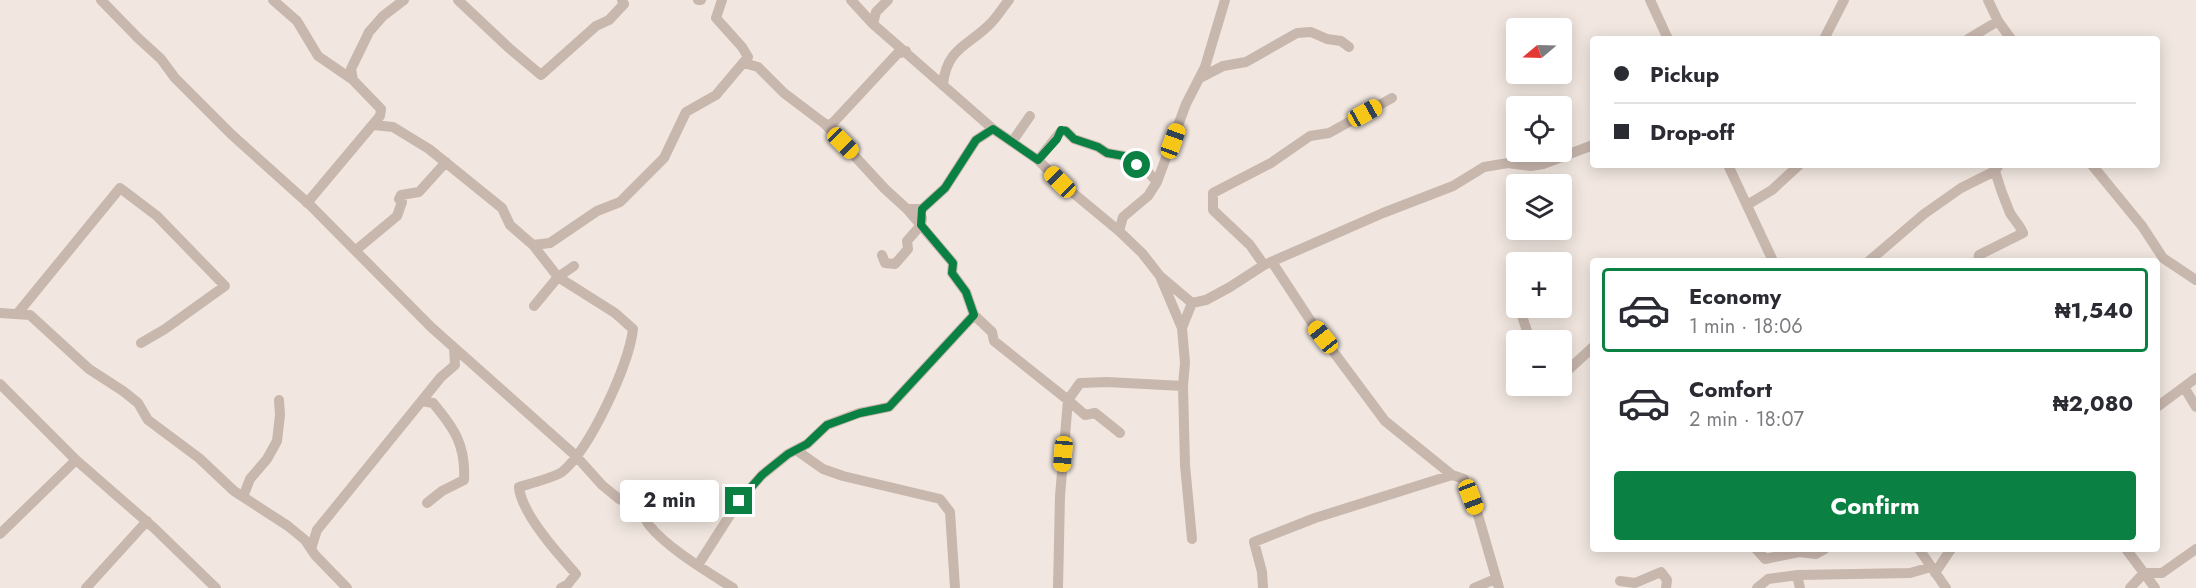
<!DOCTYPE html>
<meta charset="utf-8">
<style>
:root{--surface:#fff;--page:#f2f2f3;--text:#2b2b33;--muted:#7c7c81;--line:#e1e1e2;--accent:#0b8043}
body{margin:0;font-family:Jost,sans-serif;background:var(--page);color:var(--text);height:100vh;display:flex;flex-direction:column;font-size:22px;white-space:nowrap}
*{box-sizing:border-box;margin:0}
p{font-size:20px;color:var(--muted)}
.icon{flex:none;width:33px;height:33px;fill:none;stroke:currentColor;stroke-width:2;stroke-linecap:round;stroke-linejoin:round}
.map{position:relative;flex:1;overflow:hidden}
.panel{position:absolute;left:1590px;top:258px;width:570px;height:294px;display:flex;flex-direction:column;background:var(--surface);border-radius:6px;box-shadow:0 3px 15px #0003}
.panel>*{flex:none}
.top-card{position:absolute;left:1590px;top:36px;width:570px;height:132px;border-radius:6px;box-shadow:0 3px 15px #0003;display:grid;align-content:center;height:132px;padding:0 24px;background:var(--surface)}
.needle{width:39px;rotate:251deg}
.buttons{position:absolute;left:1506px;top:18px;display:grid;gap:12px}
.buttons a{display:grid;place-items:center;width:66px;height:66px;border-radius:6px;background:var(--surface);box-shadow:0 3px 15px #0003;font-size:30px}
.end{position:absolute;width:27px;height:27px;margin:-14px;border:8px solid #0b8043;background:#fff;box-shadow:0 0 0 3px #fff}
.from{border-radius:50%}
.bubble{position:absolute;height:42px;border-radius:6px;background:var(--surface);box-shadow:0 3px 15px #0003;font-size:20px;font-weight:700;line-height:42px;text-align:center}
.car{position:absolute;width:18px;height:36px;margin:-18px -9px;border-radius:8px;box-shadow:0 0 4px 2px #0007;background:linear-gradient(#f5c518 24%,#345 0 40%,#f5c518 0 76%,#345 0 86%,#f5c518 0)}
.top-card b{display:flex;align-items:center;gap:21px;height:57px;font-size:22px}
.top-card b+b{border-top:2px solid var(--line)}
.top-card i{width:15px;height:15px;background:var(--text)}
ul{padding:10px 0 0;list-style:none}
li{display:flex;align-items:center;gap:18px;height:84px;margin:0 12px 9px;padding:0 12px;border:3px solid transparent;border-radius:6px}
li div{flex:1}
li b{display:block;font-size:22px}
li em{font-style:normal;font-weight:700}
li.on{border-color:var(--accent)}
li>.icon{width:54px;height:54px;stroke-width:1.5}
.cta{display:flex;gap:12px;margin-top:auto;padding:12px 24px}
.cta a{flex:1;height:69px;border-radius:6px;background:var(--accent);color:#fff;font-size:24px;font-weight:700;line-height:69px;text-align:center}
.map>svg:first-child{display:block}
</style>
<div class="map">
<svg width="2196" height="588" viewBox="0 0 2196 588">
<rect width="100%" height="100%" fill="#f1e7e0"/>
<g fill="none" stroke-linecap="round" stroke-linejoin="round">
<path stroke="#c8b7ad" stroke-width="10" d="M101,0L138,38L161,59L175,78L231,134L310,205L431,327L576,456L602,485L619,499L641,507C643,513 645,520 649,525C667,548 708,572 733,588
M273,0L297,21L318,56L353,80
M458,0L509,48L541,75L596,26L609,20L624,4L622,0
M698,0H701
M851,0L873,24L993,129L1012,142L1030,116
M1650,0L1668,39
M1998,21L2011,39
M873,24L876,12L888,0
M1824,39L1844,0
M1968,39L1998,21L1988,0
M744,63L758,67L784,93L825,124L831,125L897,54L906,51
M1200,78L1223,66L1246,62L1297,33L1311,32L1327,39L1341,41L1349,47
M943,84C947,47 969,46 991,23C998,16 1003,7 1009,0
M825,124L885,189L907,209H922L945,188L976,140L993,129
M373,125L393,127L429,149L502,208L510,225L533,245L550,243L597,211L620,202L664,158L686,112L716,95L748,57L742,47L716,18L722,0
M1012,142L1038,160L1060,182L1119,231L1142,253L1160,276L1182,328L1185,363L1183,386L1185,465L1192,539
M1038,160L1061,131H1066L1074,139L1098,147L1107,153L1124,156L1149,173L1157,182
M1728,165L1773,261
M2092,165L2142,226L2163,258L2196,280
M307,203L380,116L381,109L353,80L351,69L369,32L383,16L404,0
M1747,205L1772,190L1799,165
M907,209L953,263L952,273L966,292L974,315L992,332L994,341L1068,400L1060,496L1058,588
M1119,231L1123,217L1148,196L1157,182L1186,104L1205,67L1225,0
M533,245L558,277L615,313L633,329C629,365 590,449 562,472C555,477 529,484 519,487C521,513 558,554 576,574L568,584L561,588
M356,250L397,216L402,202L399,199L401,195L419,192L446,162
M882,255L885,263L895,264L908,249L907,241L921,225L922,218
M1869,261L1924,214L1961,188L1995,171
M1978,261L1979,255L2023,233C2020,225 2014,220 2010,213C2004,199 1999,185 1995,171L1999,165
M1272,262L1312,323L1385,421L1452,475
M1264,265L1250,245L1213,210V193L1271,163L1310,136L1329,133L1392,98
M1160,276L1192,303L1206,300L1230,287L1264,265L1383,213L1453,186L1484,167L1508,163L1531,166L1543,164L1593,145
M534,306L558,277L574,266
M1520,310L1530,340
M0,313L30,315L89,369L123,391L138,403L148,420L199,458L234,491L288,526L305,540L315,555L347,588
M17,314L120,188L157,216L225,286L165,329L141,343
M1182,328L1192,303
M1562,373L1567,371L1593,347
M0,384L76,460L154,528L216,588
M2184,387L2196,407
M422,401L433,403C454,428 466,445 464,480L442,491L427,503
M2157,407L2196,378
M1120,433L1095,413L1085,415L1068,400L1080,383L1107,382L1183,386
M796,450L823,469L843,476L940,499L950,512L955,588
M243,497L250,479L267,459L277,441L280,415L279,400
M0,534L76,460
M311,549L317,530L441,377L455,365L454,348
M1756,549L1765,559L1799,552L1816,554L1825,549
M1919,549L1946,588
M2126,549L2144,573H2162L2196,549
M698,565L739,501L762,475L788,454L807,444L827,425L859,413L889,407L974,315
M1935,573L1951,549
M1797,575L1800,588
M1620,581L1635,583L1661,572L1667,580L1666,588
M86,588L147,521
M1263,588L1262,572L1254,542L1315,518L1452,475L1464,479L1478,515L1499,588
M1474,588L1495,579
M1757,588L1768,579L1798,575L1910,573L1931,567
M2130,588L2144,573L2155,588"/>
</g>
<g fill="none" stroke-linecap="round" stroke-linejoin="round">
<path stroke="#0b8043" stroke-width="8" d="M739,501L762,475L788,454L807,444L827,425L860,413L889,407L974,315L966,292L952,273L953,263L921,225L922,209L945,188L976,140L993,129L1038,160L1057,139L1061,130L1066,131L1074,139L1098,147L1107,153L1124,156L1137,165"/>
</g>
</svg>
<div class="buttons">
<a><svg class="needle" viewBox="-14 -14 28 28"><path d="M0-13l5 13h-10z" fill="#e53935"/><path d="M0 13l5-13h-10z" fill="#7c7c81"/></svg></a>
<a><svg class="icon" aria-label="locate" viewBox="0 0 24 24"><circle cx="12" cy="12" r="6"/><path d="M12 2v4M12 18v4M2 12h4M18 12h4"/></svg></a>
<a><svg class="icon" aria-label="layers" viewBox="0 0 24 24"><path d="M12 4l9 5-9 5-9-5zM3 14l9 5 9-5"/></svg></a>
<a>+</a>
<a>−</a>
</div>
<i class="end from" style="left:1137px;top:165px"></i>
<i class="end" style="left:739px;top:501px"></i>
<div class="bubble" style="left:620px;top:480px;width:99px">2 min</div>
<i class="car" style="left:1365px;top:113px;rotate:61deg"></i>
<i class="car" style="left:1173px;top:141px;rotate:20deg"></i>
<i class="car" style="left:843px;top:143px;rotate:135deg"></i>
<i class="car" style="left:1060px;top:182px;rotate:315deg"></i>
<i class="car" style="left:1323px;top:337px;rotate:321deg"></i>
<i class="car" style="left:1063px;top:454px;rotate:185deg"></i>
<i class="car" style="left:1471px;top:497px;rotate:159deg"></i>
<div class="top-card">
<b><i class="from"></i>Pickup</b>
<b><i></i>Drop-off</b>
</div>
<section class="panel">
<ul>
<li class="on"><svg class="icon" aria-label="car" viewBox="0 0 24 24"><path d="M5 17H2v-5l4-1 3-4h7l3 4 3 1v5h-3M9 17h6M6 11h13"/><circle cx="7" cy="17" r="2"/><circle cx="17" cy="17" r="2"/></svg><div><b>Economy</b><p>1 min · 18:06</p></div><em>₦1,540</em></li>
<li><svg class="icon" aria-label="car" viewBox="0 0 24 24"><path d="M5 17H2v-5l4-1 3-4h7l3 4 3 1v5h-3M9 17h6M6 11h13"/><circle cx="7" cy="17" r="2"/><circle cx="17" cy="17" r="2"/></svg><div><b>Comfort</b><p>2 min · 18:07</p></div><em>₦2,080</em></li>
</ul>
<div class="cta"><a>Confirm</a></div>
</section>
</div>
